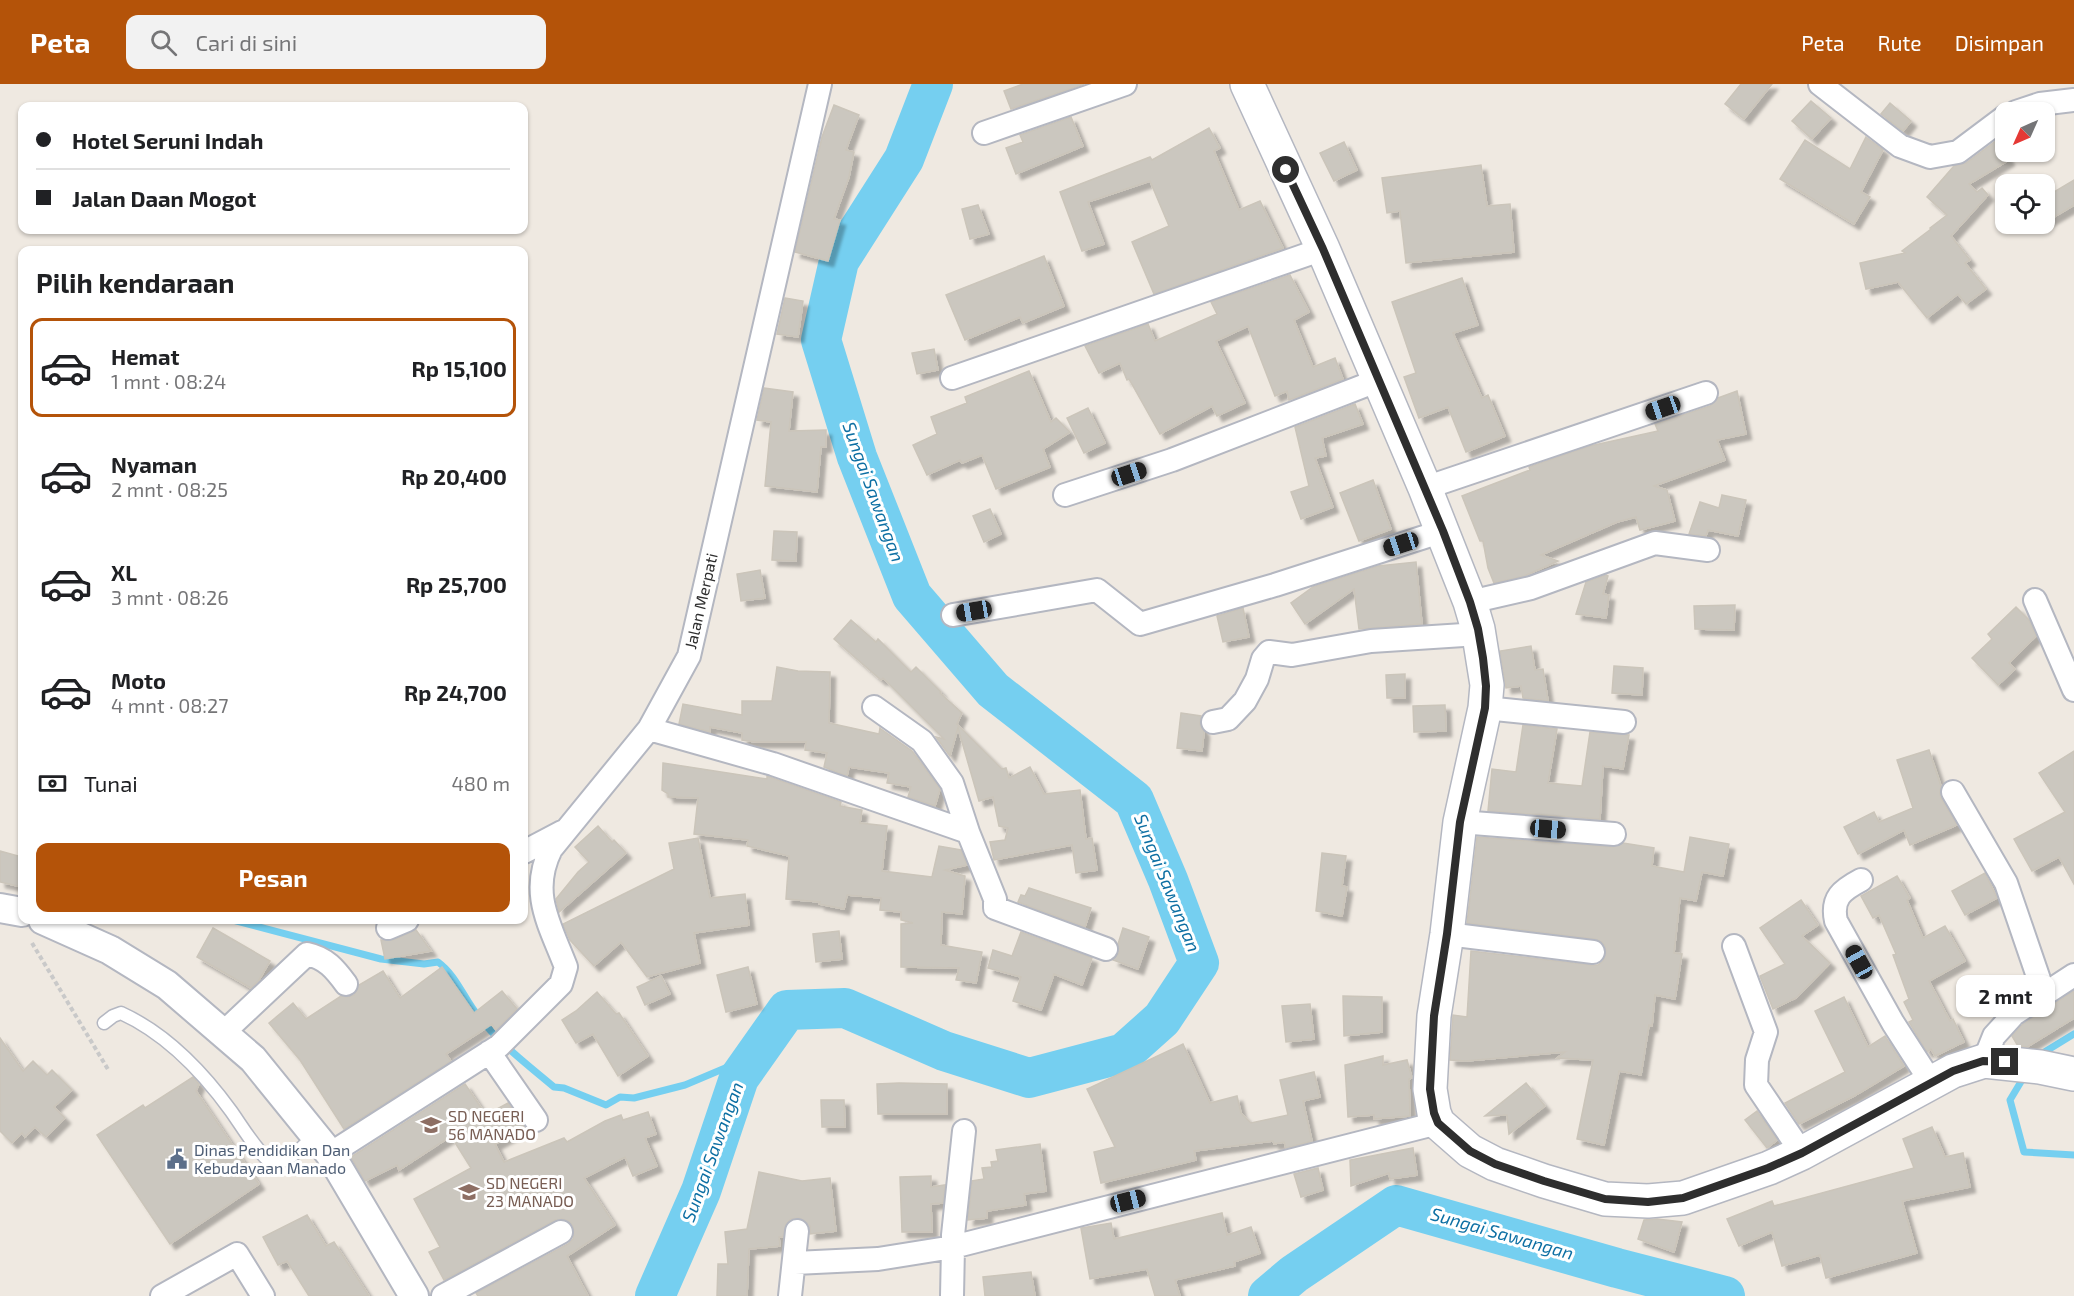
<!DOCTYPE html>
<html lang="id">
<meta charset="utf-8">
<style>
:root{--surface:#fff;--page:#f2f2f2;--text:#202124;--muted:#757577;--line:#e0e0e0;--accent:#b45309}
body{margin:0;font-family:"Exo 2",sans-serif;background:var(--page);color:var(--text);height:100vh;display:flex;flex-direction:column;font-size:22px;white-space:nowrap}
*{box-sizing:border-box;margin:0}
p{font-size:20px;color:var(--muted)}
.icon{flex:none;width:33px;height:33px;fill:none;stroke:currentColor;stroke-width:2;stroke-linecap:round;stroke-linejoin:round}
.map{position:relative;flex:1;overflow:hidden}
.details{position:absolute;left:18px;top:162px;width:510px;height:678px;display:flex;flex-direction:column;background:var(--surface);border-radius:12px;box-shadow:0 2px 4px #0004}
.details>*{flex:none}
.hud{position:absolute;left:18px;top:18px;width:510px;height:132px;border-radius:12px;box-shadow:0 2px 4px #0004;display:grid;align-content:center;height:132px;padding:0 18px;background:var(--surface)}
.needle{width:39px;rotate:225deg}
.fabs{position:absolute;left:1995px;top:18px;display:grid;gap:12px}
.fabs a{display:grid;place-items:center;width:60px;height:60px;border-radius:12px;background:var(--surface);box-shadow:0 2px 4px #0004;font-size:30px}
.end{position:absolute;width:27px;height:27px;margin:-14px;border:8px solid #2e2e2e;background:#fff;box-shadow:0 0 0 3px #fff}
.from{border-radius:50%}
.bubble{position:absolute;height:42px;border-radius:12px;background:var(--surface);box-shadow:0 2px 4px #0004;font-size:20px;font-weight:700;line-height:42px;text-align:center}
.car{position:absolute;width:18px;height:36px;margin:-18px -9px;border-radius:8px;box-shadow:0 0 4px 2px #0007;background:linear-gradient(#222 24%,#8ab4d8 0 40%,#222 0 76%,#8ab4d8 0 86%,#222 0)}
.hud b{display:flex;align-items:center;gap:21px;height:57px;font-size:22px}
.hud b+b{border-top:2px solid var(--line)}
.hud i{width:15px;height:15px;background:var(--text)}
ul{padding:0;list-style:none}
li{display:flex;align-items:center;gap:18px;height:99px;margin:0 12px 9px;padding:0 6px;border:3px solid transparent;border-radius:12px}
li div{flex:1}
li b{display:block;font-size:22px}
li em{font-style:normal;font-weight:700}
li.current{border-color:var(--accent)}
li>.icon{width:54px;height:54px;stroke-width:1.5}
h2{padding:0 18px;font-size:27px;line-height:72px}
.pay{display:flex;align-items:center;gap:15px;height:66px;padding:0 18px;font-size:22px}
.pay p{margin-inline-start:auto}
.primary-button{display:flex;gap:12px;margin-top:auto;padding:12px 18px}
.primary-button a{flex:1;height:69px;border-radius:12px;background:var(--accent);color:#fff;font-size:24px;font-weight:700;line-height:69px;text-align:center}
header{display:flex;align-items:center;gap:36px;box-sizing:border-box;height:84px;padding:0 30px;background:var(--accent);color:#fff}
header strong{font-size:28px}
nav{display:flex;gap:33px;margin-inline-start:auto;font-size:21px}
.search{width:420px;height:54px;background:var(--page);display:flex;align-items:center;gap:15px;box-sizing:border-box;padding:0 21px;border-radius:12px;color:var(--muted);font-size:22px}
.map>svg:first-child{display:block}
</style>
<header>
<strong>Peta</strong>
<div class="search"><svg class="icon" aria-label="search" viewBox="0 0 24 24"><circle cx="10" cy="10" r="6"/><path d="M15 15l6 6"/></svg>Cari di sini</div>
<nav><a>Peta</a><a>Rute</a><a>Disimpan</a></nav>
</header>
<div class="map">
<svg width="2074" height="1212" viewBox="0 0 2074 1212">
<defs>
<filter id="shadow"><feDropShadow dx="5.5" dy="5.5" stdDeviation="1.5" flood-color="#0004"/></filter>
</defs>
<rect width="100%" height="100%" fill="#efe9e1"/>
<g fill="none" stroke-linecap="round" stroke-linejoin="round">
<path stroke="#75cff0" stroke-width="7" d="M233,836L381,875L424,880L438,878C457,892 464,915 479,933C500,960 528,981 554,1003L564,1004L606,1021L620,1013L634,1014L685,1001L756,971
M2038,972L2074,950
M2025,991L2010,1016L2024,1068L2074,1071"/>
<path stroke="#75cff0" stroke-width="40" d="M655,1212L701,1107L739,994L787,926L845,924L944,967L1029,994L1124,969L1162,935L1199,879L1168,796L1134,716L993,606L912,512L857,373L821,256L839,177L904,75L933,0
M1268,1212L1294,1190L1396,1121L1617,1184L1725,1212"/>
</g>
<path fill="#cbc7bf" stroke="#cbc5ba" stroke-width="1.5" filter="url(#shadow)" d="M1023,0H1084L1011,25L1004,7Z
M1741,0H1772L1744,35L1725,20Z
M1811,17L1831,34L1812,55L1792,37Z
M1890,19L1911,37L1903,47L1881,30Z
M834,21L859,31L846,66L854,68L849,93L834,135L840,136L828,177L795,168L822,53Z
M1071,33L1083,62L1016,90L1006,64L1023,58L1020,51Z
M1209,44L1220,64L1214,67L1239,126L1260,117L1283,164L1154,210L1132,158L1169,142L1150,97L1088,118L1104,160L1082,167L1060,108L1150,73L1152,76Z
M1866,53L1883,66L1861,108L1870,113L1854,140L1780,95L1805,56L1850,85Z
M1997,56L2009,76L1969,100L1977,108L1982,104L1988,111L1951,152L1970,176L1965,179L1986,205L1966,220L1958,210L1927,234L1898,198L1866,205L1860,179L1905,169L1902,167L1931,145L1930,144L1947,131L1927,113L1954,82L1966,79Z
M1344,58L1357,86L1334,97L1320,69Z
M1481,81L1487,122L1510,120L1514,168L1406,179L1400,127L1387,129L1382,94Z
M2074,96V121L2044,139V114Z
M978,121L989,150L970,155L962,125Z
M1044,172L1064,222L1023,239L1020,233L965,256L946,211Z
M1290,191L1309,228L1294,236L1313,283L1335,274L1343,295L1289,316L1287,307L1275,312L1248,242L1216,257L1245,319L1217,332L1212,322L1160,350L1129,295L1127,296L1120,279L1099,289L1085,262L1148,240L1155,257L1217,230L1211,218Z
M1462,194L1478,241L1453,249L1482,314L1488,311L1505,352L1466,368L1448,323L1419,334L1404,293L1416,289L1392,218Z
M785,214L803,217L798,253L777,250Z
M934,265L938,286L917,290L912,269Z
M1029,287L1051,338L1056,334L1070,348L1043,365L1050,383L996,405L982,371L962,379L960,376L927,391L913,361L937,350L931,333L967,319L965,313Z
M764,304L793,308L789,347L826,346V363H821L817,408L765,402L771,338L757,336Z
M1737,307L1746,350L1717,356L1725,376L1654,402L1667,406L1675,437L1640,446L1636,433L1617,438L1541,471L1558,477L1524,492L1494,499L1488,484L1483,457H1480L1462,412L1530,386L1529,383L1590,362L1658,347L1655,340L1710,322L1718,314Z
M1355,320L1363,340L1322,354L1326,372L1315,374L1333,423L1301,435L1291,408L1309,402L1295,343Z
M1088,324L1105,359L1084,369L1067,334Z
M1373,396L1391,445L1359,457L1340,409Z
M1722,411L1746,416L1738,452L1708,446L1706,452L1689,450L1700,418L1719,424Z
M990,425L1001,450L984,458L973,432Z
M774,447L797,448L796,477L772,476Z
M1416,478L1422,540L1359,545L1354,505L1305,540L1291,519L1313,503L1378,482Z
M760,486L765,514L741,517L737,490Z
M1606,491L1608,492L1603,510L1609,511L1606,534L1576,530L1586,498Z
M1735,521L1734,546L1695,545L1694,522Z
M2016,523L2029,536L2036,552L2009,579L2015,585L1998,601L1972,574L1992,555L1988,550Z
M1243,524L1249,553L1223,558L1217,532Z
M851,536L876,558L878,555L911,588L916,583L941,608L940,609L962,629L957,640L1002,685L1006,684L1009,694L1030,683L1044,710L1080,706L1086,755L1092,754L1097,786L1076,789L1072,761L994,776L990,758L1005,756L1008,744L999,742L993,713L979,717L958,644L950,672L936,653L944,655L883,594L881,596L834,555Z
M1531,562L1535,586L1543,585L1548,617L1523,614L1521,602L1506,604L1500,567Z
M1614,582L1643,584L1642,611L1612,609Z
M777,583L798,587L830,588L829,639L879,650L880,644L881,645L912,667L940,705L935,722L908,713L911,703L887,699L889,689L849,683L847,692L824,683L827,669L805,666L806,658H756L742,656V649L710,643V648L679,640L683,620L742,631V617H772Z
M1405,590V614H1387L1386,591Z
M1445,621L1446,647L1414,648L1413,622Z
M1181,629L1201,632L1200,640L1204,648L1202,667L1177,664Z
M1523,641L1557,645L1548,699L1582,702L1590,648L1629,651L1623,685L1603,682L1600,735L1488,727L1492,685L1516,688Z
M1929,666L1941,702L1940,709L1941,714L1957,741L1910,761L1904,746L1858,770L1844,743L1874,728L1879,738L1913,724L1897,676Z
M2074,667V800L2059,773L2032,787L2014,755L2065,728L2039,689Z
M663,679L767,695V692L841,718L840,722L862,726L860,739L887,742L882,787L932,793L939,762L961,766L967,781L945,786L965,792L962,830L942,828L941,861L982,868L976,899L956,896L959,884L901,883V840L913,839L901,836V828L880,826L881,814L847,811L844,825L819,820L820,818L786,815L789,772L747,762L748,756L694,750L698,714L668,713V710L662,706Z
M598,742L612,758L614,756L626,769L559,828L556,815L578,788L589,778L575,763Z
M1477,753L1613,763L1623,759L1654,764L1652,782L1684,788L1690,753L1729,760L1723,792L1702,788L1696,817L1680,814L1674,869L1682,870L1675,915L1655,911L1652,942L1649,941L1641,991L1619,987L1604,1061L1577,1055L1593,976L1557,974L1565,968L1466,977L1450,976L1453,931L1467,933L1471,867L1591,881H1598L1603,877L1606,869L1605,862L1602,858L1595,855L1467,839Z
M698,754L710,814L745,810L749,841L694,849L700,879L647,893L621,858L594,882L570,856L563,840L674,785L669,759Z
M0,767L22,773V803L0,798Z
M1322,769L1346,772L1342,802L1347,803L1342,832L1316,827Z
M1985,789L1997,814L1965,831L1952,807Z
M1897,792L1910,814L1907,816L1923,854L1945,842L1965,877L1929,897L1950,937L1953,935L1964,958L1935,972L1931,965L1927,968L1909,938L1913,936L1904,918L1909,915L1893,871L1896,870L1879,831L1873,834L1861,812Z
M1029,804L1091,824L1085,843L1018,818L1021,811L1025,812Z
M1801,816L1818,841L1802,852L1830,879L1796,914L1773,925L1760,892L1785,880L1760,844Z
M213,844L270,877L259,896L251,904L197,873Z
M1123,844L1149,853L1138,885L1113,876L1119,869L1118,860Z
M416,846L431,867L385,875L381,856H393Z
M839,847L842,875L816,878L813,850Z
M1021,848L1092,874L1082,901L1054,890L1041,926L1013,917L1021,893L988,884L993,866L1012,872Z
M442,883L474,929L502,907L517,925L496,946L492,940L446,970L451,977L344,1045L300,976L269,939L293,919L306,935L341,912L347,913L354,911L359,901L383,887L400,914Z
M748,883L757,920L726,928L717,891Z
M661,892L670,910L645,921L637,903Z
M2074,907V934L2027,963L2018,962L2012,952L2023,940Z
M597,908L616,930L619,929L648,972L618,992L593,950L576,959L562,936L576,927Z
M1343,912L1382,913V948L1344,952Z
M1844,913L1868,963L1885,952L1904,982L1854,1012L1799,1040L1785,1019L1845,988L1815,927Z
M1310,920L1314,955L1286,958L1282,922Z
M0,954L23,987L33,977L47,991L52,986L72,1006L54,1023L65,1034L46,1053L35,1043L25,1053L22,1049L12,1059L0,1047Z
M1183,960L1210,1019L1237,1012L1241,1029L1251,1039L1288,1031L1280,996L1314,988L1320,1013L1303,1017L1312,1057L1286,1064L1284,1058L1274,1060L1273,1057L1194,1067L1196,1076L1101,1099L1094,1068L1115,1063L1087,1005Z
M1383,972V981L1407,976L1412,994L1409,995L1410,1032L1374,1035V1031L1348,1033L1345,981Z
M193,993L199,1000L196,1007L259,1100L170,1160L97,1051L143,1021L145,1024Z
M899,999L947,1000V1030H878L877,1000Z
M1526,999L1545,1022L1509,1050L1507,1031L1485,1032Z
M465,1000L486,1031L508,1019L525,1044L495,1060L504,1078L564,1054L567,1058L605,1037L621,1031L623,1036L648,1028L656,1050L645,1054L657,1082L633,1092L625,1073L584,1094L615,1141L567,1172L588,1212H478L476,1209L568,1160L573,1155L574,1148L573,1142L569,1137L562,1135L555,1136L444,1196L429,1168L440,1163L414,1115L471,1084L451,1052L399,1086L397,1081L365,1097L351,1073Z
M821,1016H844L845,1043H822Z
M1757,1027L1777,1056L1767,1064L1745,1036Z
M1932,1043L1945,1073L1963,1069L1970,1103L1902,1117L1917,1169L1826,1194L1820,1171L1782,1182L1772,1148L1739,1162L1727,1135L1772,1117L1774,1122L1914,1084L1903,1055Z
M1040,1060L1046,1107L1024,1110L1026,1121L987,1127V1134L968,1136L972,1097L984,1095L982,1084L992,1083L991,1078L998,1077L996,1066Z
M1413,1064L1417,1091L1390,1095L1389,1089L1351,1102L1350,1076Z
M1318,1084L1323,1106L1301,1113L1294,1090Z
M759,1088L802,1097L830,1094L836,1147L810,1150V1142L805,1137L799,1134L791,1135L786,1140L783,1153H779L780,1162L749,1165L747,1212H717L718,1180H728L725,1148L747,1145Z
M931,1092V1103L945,1101L943,1119L931,1120L932,1148H902L900,1093Z
M1222,1129L1227,1151L1251,1143L1260,1169L1234,1178L1235,1182L1175,1196L1180,1212H1155L1147,1185L1090,1195L1081,1144L1111,1139L1114,1155Z
M307,1131L326,1162L334,1158L369,1212H309L287,1177L278,1181L263,1153Z
M1657,1135L1682,1138L1674,1168L1638,1155L1644,1136Z
M1031,1188L1035,1212H985L983,1193Z"/>
<g fill="none" stroke-linecap="round" stroke-linejoin="round">
<g stroke="#b4b7c1" stroke-width="15">
<path id="service" d="M104,939L113,932L121,929C167,950 202,987 231,1027C243,1044 255,1065 271,1079C288,1080 303,1062 315,1051"/>
</g>
<g stroke="#b4b7c1" stroke-width="26">
<path id="minor" d="M1820,0L1900,62L1930,73L1958,68L2006,32
M2016,28L2040,20L2074,16
M984,49L1125,0
M952,294L1323,165
M1425,404L1706,309
M1065,411L1172,376L1379,296
M2035,516L2074,606
M1470,518L1531,504L1655,459L1708,466
M953,531L1097,506L1140,540L1275,501L1443,447
M874,623L922,657L952,699L968,748
M1485,624L1624,638
M1213,638L1228,635L1245,617L1257,595L1263,575L1269,568L1292,571L1371,557L1479,550
M649,645L773,680L968,748L995,815V824L1106,865
M1953,708L2006,799L2044,910
M1460,738L1614,750
M524,768L562,748
M1861,796C1842,806 1831,814 1836,837L1893,939L1931,998
M388,844L407,836
M1447,850L1593,868
M1734,862L1766,948L1757,976L1756,1001L1802,1069
M223,949L307,870C326,874 335,885 346,900
M489,968L536,1036
M1984,977L1994,952L2014,930L2074,891
M964,1047L953,1151V1163L1438,1039
M330,1070L499,962L561,900L566,883C550,841 529,809 551,765L649,645L689,572L820,0
M795,1179L878,1175L953,1163L952,1212
M162,1212L237,1170L263,1212
M443,1212L561,1148
M790,1212L797,1147"/>
</g>
<g stroke="#b4b7c1" stroke-width="32">
<path id="tertiary" d="M0,824L22,828
M43,836L110,866L167,901L253,975L330,1070L414,1212"/>
</g>
<g stroke="#b4b7c1" stroke-width="36">
<path id="secondary" d="M1247,0L1323,165L1425,404L1470,518L1478,545L1487,601L1485,624L1460,738L1447,850L1434,932L1430,1005L1434,1029L1438,1039L1470,1067L1495,1080L1544,1097L1605,1115L1648,1117L1683,1114L1769,1084L1802,1069L1953,987L1984,977L2040,983L2074,990"/>
</g>
<path stroke="#c9c9c9" stroke-width="4" stroke-dasharray="4.5 3" stroke-linecap="butt" d="M32,859L109,987"/>
<use href="#service" stroke="#fff" stroke-width="12"/>
<use href="#minor" stroke="#fff" stroke-width="22"/>
<use href="#tertiary" stroke="#fff" stroke-width="28"/>
<use href="#secondary" stroke="#fff" stroke-width="33"/>
</g>
<g fill="none" stroke-linecap="round" stroke-linejoin="round">
<path stroke="#2e2e2e" stroke-width="8" d="M1286,86L1323,165L1443,447L1470,518L1478,545L1483,574L1486,602L1485,624L1460,738L1447,850L1434,932L1430,1005L1434,1029L1438,1039L1470,1067L1495,1080L1544,1097L1605,1115L1648,1118L1683,1114L1768,1084L1802,1069L1953,987L1983,977L2005,978"/>
</g>
<defs>
<g id="school-bare" transform="scale(1.62)"><path d="M0-5L7-2L0 1L-7-2ZM-4 1L0 2.5L4 1V4Q0 6-4 4Z" fill="#8d6e63" stroke="#fff" stroke-width="2.5" paint-order="stroke"/></g>
<g id="civic-bare" transform="scale(1.62)"><path d="M-.6-6.5H3V-4.5H.6V-3L4-1V1h2V6H-6V1h2V-1L-.6-3ZM-1.2 2.5V6h2.4V2.5Z" fill="#5c6f8a" stroke="#fff" stroke-width="2.5" paint-order="stroke"/></g>
</defs>
<g fill-rule="evenodd">
<use href="#school-bare" x="431" y="1041"/>
<use href="#civic-bare" x="177" y="1075"/>
<use href="#school-bare" x="469" y="1108"/>
</g>
<g text-anchor="middle" stroke-width="6" stroke-linejoin="round" paint-order="stroke">
<g font-size="16" fill="#2e2e2e" stroke="#fff">
<text transform="translate(701 517) rotate(-77)" y="6">Jalan Merpati</text>
</g>
<g font-size="16" fill="#785e54" stroke="#fff" text-anchor="start">
<text x="448" y="1038">SD NEGERI<tspan x="448" dy="18">56 MANADO</tspan></text>
<text x="486" y="1105">SD NEGERI<tspan x="486" dy="18">23 MANADO</tspan></text>
</g>
<g font-size="16" fill="#4e5e75" stroke="#fff" text-anchor="start">
<text x="194" y="1072">Dinas Pendidikan Dan<tspan x="194" dy="18">Kebudayaan Manado</tspan></text>
</g>
<g font-size="18" font-style="italic" fill="#0d6fa3" stroke="#fff">
<text transform="translate(873 408) rotate(70)" y="6">Sungai Sawangan</text>
<text transform="translate(1167 799) rotate(68)" y="6">Sungai Sawangan</text>
<text transform="translate(713 1068) rotate(-70)" y="6">Sungai Sawangan</text>
<text transform="translate(1502 1150) rotate(16)" y="6">Sungai Sawangan</text>
</g>
</g>
</svg>
<div class="fabs">
<a><svg class="needle" viewBox="-14 -14 28 28"><path d="M0-13l5 13h-10z" fill="#e53935"/><path d="M0 13l5-13h-10z" fill="#757577"/></svg></a>
<a><svg class="icon" aria-label="locate" viewBox="0 0 24 24"><circle cx="12" cy="12" r="6"/><path d="M12 2v4M12 18v4M2 12h4M18 12h4"/></svg></a>
</div>
<i class="end from" style="left:1286px;top:86px"></i>
<i class="end" style="left:2005px;top:978px"></i>
<div class="bubble" style="left:1956px;top:891px;width:99px">2 mnt</div>
<i class="car" style="left:1663px;top:324px;rotate:251deg"></i>
<i class="car" style="left:1129px;top:390px;rotate:72deg"></i>
<i class="car" style="left:1401px;top:460px;rotate:252deg"></i>
<i class="car" style="left:974px;top:527px;rotate:260deg"></i>
<i class="car" style="left:1548px;top:745px;rotate:95deg"></i>
<i class="car" style="left:1859px;top:878px;rotate:331deg"></i>
<i class="car" style="left:1128px;top:1117px;rotate:76deg"></i>
<div class="hud">
<b><i class="from"></i>Hotel Seruni Indah</b>
<b><i></i>Jalan Daan Mogot</b>
</div>
<section class="details">
<h2>Pilih kendaraan</h2>
<ul>
<li class="current"><svg class="icon" aria-label="car" viewBox="0 0 24 24"><path d="M5 17H2v-5l4-1 3-4h7l3 4 3 1v5h-3M9 17h6M6 11h13"/><circle cx="7" cy="17" r="2"/><circle cx="17" cy="17" r="2"/></svg><div><b>Hemat</b><p>1 mnt · 08:24</p></div><em>Rp 15,100</em></li>
<li><svg class="icon" aria-label="car" viewBox="0 0 24 24"><path d="M5 17H2v-5l4-1 3-4h7l3 4 3 1v5h-3M9 17h6M6 11h13"/><circle cx="7" cy="17" r="2"/><circle cx="17" cy="17" r="2"/></svg><div><b>Nyaman</b><p>2 mnt · 08:25</p></div><em>Rp 20,400</em></li>
<li><svg class="icon" aria-label="car" viewBox="0 0 24 24"><path d="M5 17H2v-5l4-1 3-4h7l3 4 3 1v5h-3M9 17h6M6 11h13"/><circle cx="7" cy="17" r="2"/><circle cx="17" cy="17" r="2"/></svg><div><b>XL</b><p>3 mnt · 08:26</p></div><em>Rp 25,700</em></li>
<li><svg class="icon" aria-label="car" viewBox="0 0 24 24"><path d="M5 17H2v-5l4-1 3-4h7l3 4 3 1v5h-3M9 17h6M6 11h13"/><circle cx="7" cy="17" r="2"/><circle cx="17" cy="17" r="2"/></svg><div><b>Moto</b><p>4 mnt · 08:27</p></div><em>Rp 24,700</em></li>
</ul>
<div class="pay"><svg class="icon" aria-label="cash" viewBox="0 0 24 24"><path d="M3 7h18v10H3z"/><circle cx="12" cy="12" r="2"/></svg>Tunai<p>480 m</p></div>
<div class="primary-button"><a>Pesan</a></div>
</section>
</div>
